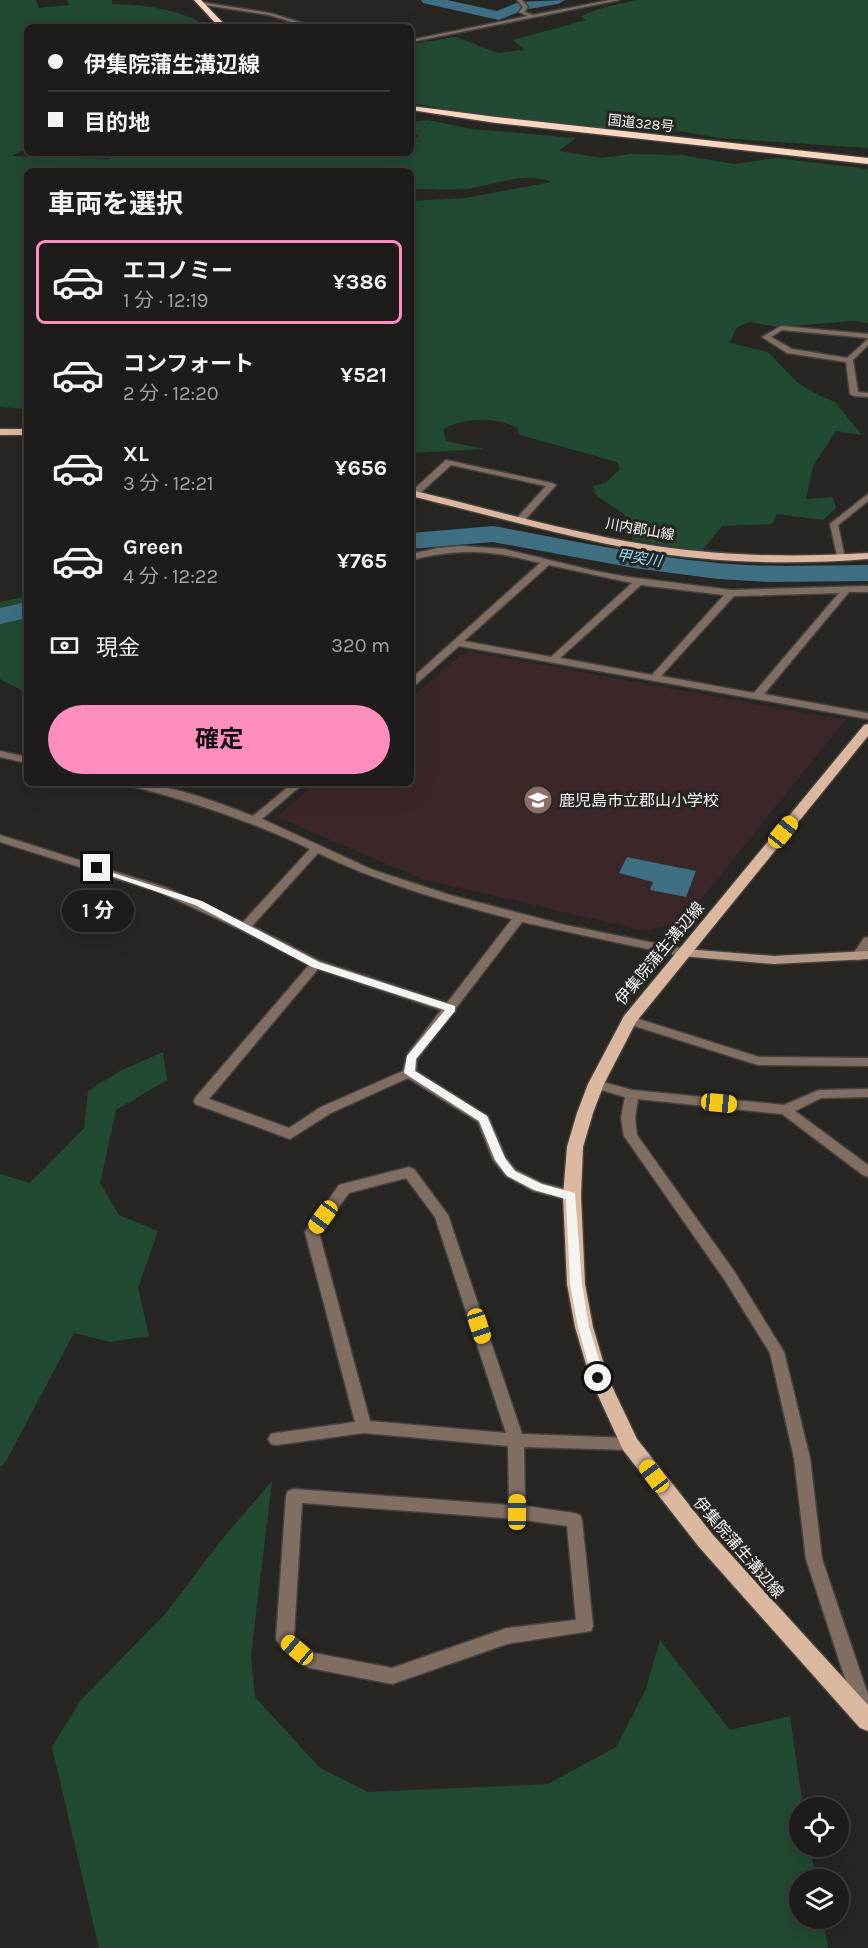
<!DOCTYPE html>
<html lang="ja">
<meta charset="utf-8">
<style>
:root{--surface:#1d1c1a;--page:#2a2927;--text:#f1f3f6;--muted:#a0a1a2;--line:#3b3a39;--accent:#fe8ebe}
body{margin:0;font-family:Karla,"Noto Sans JP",sans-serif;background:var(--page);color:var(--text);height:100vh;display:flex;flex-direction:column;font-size:22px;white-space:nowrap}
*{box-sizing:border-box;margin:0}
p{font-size:20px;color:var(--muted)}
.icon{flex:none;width:33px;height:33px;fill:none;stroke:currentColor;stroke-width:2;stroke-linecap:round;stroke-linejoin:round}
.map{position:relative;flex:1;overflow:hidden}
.panel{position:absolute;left:24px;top:168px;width:390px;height:618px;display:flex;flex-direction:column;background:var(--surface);border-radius:9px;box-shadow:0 6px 24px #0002,0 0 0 2px var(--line)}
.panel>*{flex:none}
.banner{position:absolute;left:24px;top:24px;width:390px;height:132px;border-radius:9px;box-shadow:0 6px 24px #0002,0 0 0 2px var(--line);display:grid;align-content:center;height:132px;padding:0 24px;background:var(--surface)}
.controls{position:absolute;left:789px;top:1797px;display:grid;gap:12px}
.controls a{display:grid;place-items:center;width:60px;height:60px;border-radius:50%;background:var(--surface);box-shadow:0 6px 24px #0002,0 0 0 2px var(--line);font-size:30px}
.end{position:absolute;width:27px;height:27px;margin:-14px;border:8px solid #f4f4f2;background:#111;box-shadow:0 0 0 3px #111}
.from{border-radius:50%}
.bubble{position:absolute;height:42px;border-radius:21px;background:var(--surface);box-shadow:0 6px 24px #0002,0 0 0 2px var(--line);font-size:20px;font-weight:700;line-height:42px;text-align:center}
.car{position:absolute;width:18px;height:36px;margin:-18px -9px;border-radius:8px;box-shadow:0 0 4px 2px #0007;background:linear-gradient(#f5c518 24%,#345 0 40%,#f5c518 0 76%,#345 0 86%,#f5c518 0)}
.banner b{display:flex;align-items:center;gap:21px;height:57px;font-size:22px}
.banner b+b{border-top:2px solid var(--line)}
.banner i{width:15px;height:15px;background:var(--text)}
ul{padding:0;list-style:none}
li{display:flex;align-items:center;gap:18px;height:84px;margin:0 12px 9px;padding:0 12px;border:3px solid transparent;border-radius:9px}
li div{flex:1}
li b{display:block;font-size:22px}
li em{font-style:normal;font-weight:700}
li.on{border-color:var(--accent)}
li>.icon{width:54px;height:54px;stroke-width:1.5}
h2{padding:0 24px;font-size:27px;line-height:72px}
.pay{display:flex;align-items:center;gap:15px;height:66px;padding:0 24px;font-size:22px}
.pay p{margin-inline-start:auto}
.button{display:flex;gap:12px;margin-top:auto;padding:12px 24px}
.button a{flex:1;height:69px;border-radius:36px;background:var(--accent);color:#111;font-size:24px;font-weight:700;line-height:69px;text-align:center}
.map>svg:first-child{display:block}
</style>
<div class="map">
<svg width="868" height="1948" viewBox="0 0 868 1948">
<rect width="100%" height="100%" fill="#272623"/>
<path fill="#3b2728" d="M472,652L809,714L846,719L682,923L645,931L422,879L277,817L315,783H411V698L463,653Z"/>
<path fill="#224932" d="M0,0H36L39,8L70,5L67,0H112V4C144,5 173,8 202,23L199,27H27V132L25,149L12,156L109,159L114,153H411V141L419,136L411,131V122L428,120L472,129L576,138L559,151L602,158L631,154L681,155L734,164L776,158L868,169V323L854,321L778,327L749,322L736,328L730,343L768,352L797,382L814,393L835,402L862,435L836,431L813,466L806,499L833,497L836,508L823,520L777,514L772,524L722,526L702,551L633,540L626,516L595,494L593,486L605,483L620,469L617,462L520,435L517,428C494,416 465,418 443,429L446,441L484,449L411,453V201L465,198L551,182C524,170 491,187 463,189C446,190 428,189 411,189V171H27V409L0,407Z
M637,0H868V148L719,138L644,125L631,117L610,118L612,132L507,119L411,103V44L456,37L498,53L524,50L513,40L586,20L581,16L605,7Z
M27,596V630L22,632L27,634V693L0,679V602Z
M163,1052L167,1080L116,1110L100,1183L119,1215L158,1231L138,1288L149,1336L110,1342L74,1333L5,1463L0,1467V1174L30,1183L84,1128L88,1091L120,1071Z
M272,1481L251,1656L255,1697L320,1768L368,1792L548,1784L616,1747L645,1691L660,1640L730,1730L790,1716L803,1807L800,1808V1846L810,1847L816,1879L800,1880V1918L823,1919L828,1948H99L52,1747L81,1700L166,1613L223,1538Z"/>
<path fill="#3e6f82" d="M627,857L696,871L686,897L650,890L653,882L619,873Z"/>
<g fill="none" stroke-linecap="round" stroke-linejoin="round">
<path fill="#3e6f82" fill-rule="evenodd" d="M421,0H447L497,11L519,2L565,0L558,4L523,10L499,20L423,3Z
M493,526C568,540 642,556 718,563C768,568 818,565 868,565V581L770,582L718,579L634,568L493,542L411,549V533Z
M27,602V618L0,624V608Z"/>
<g stroke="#444340" stroke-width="3">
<path id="street" d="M517,0H522L528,7L524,12L533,15L610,0H619L411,42V40L528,16L519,12L523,7Z
M200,2L270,13L315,27H308L269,15L198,4Z
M781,326L868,334V338L782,330L771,337L792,349L847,358L868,339V345L853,360L858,392L868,393V397L854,396L850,394L846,362L787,353L762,337Z
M446,460L552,483L556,485L523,522H517V518L546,486L451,465L417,496H411V492Z
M868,494V501L838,525L845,558L844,560H838L830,524Z
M462,546L504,549L595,571L629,577L731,590L868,586V592H849L764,694L868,713V719L459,646L414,686L411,687V679L540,563C491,550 461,548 411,560V554L438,548ZM549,565L632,583L551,657L464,641ZM641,585L724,595L652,675L560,658ZM839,593L754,693L661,676L734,596Z
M0,751L27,757V763L0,757Z
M126,783C168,783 214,801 253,816L293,783H304L262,819L373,870L450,895L565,925L689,950L691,953L689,956L685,957L522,922L456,1008L455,1012L453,1013L417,1059L416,1071L488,1116L506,1158L516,1170L542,1183L577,1192L579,1196L577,1200L572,1201L533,1191L506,1176L493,1160L478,1122L408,1078L331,1113L290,1139L195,1104L194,1101L195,1098L309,965L241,930L159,892L0,842V835L167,888L243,922L310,849C251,821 191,801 127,785ZM318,853C380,883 446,902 512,919L447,1003L320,961L252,926ZM318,969L441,1010L407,1055L403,1071L321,1107L289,1128L209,1099Z
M868,937V950L861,960H853L851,957L853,954L864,938Z
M629,1016L759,1057L868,1058V1066L758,1065L625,1023L623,1020Z
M596,1080L632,1090L784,1105L819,1090L868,1089V1097L821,1098L795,1111L868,1165V1177L863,1175L782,1114L638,1099L635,1118L637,1135L734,1271L784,1352L810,1458L822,1559L868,1695V1729L862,1727L859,1721L806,1559L794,1458L770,1353L724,1279L624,1136L621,1118L625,1097L591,1087L590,1084L591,1081Z
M409,1167L414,1169L448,1215L522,1434L630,1438L635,1439L638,1444L635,1449L630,1450L524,1447L525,1506L574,1513L580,1515L582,1520L593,1626L591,1631L507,1644L392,1684L310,1668C299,1664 282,1650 276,1639L286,1496L288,1491L294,1489L509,1505L508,1446L364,1433L276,1445L271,1444L268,1439L271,1434L276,1433L355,1422L305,1232L339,1185ZM406,1178L435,1217L506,1433L370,1421L319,1233L349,1193ZM302,1503L517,1519L567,1526L576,1620L507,1628L392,1668L314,1653L294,1636Z"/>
</g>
<g stroke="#444340" stroke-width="3">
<path id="secondary" d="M685,949L774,956L868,951V959L774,964L681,956L679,953L681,950Z"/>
</g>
<g stroke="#444340" stroke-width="3">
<path id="primary" d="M0,429H27V435H0Z
M411,490C486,508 561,530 637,543C713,556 791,558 868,553V559C791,565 713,563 637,550C561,536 486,514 411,496Z
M868,724V736L636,1022L604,1084L593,1113L583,1147L581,1196L585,1284L593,1327L608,1378L637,1439L713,1535L868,1705V1731L860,1728L699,1547L623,1450L590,1378L575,1327L567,1284L563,1196L567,1147L577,1113L588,1084L624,1016L864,725Z"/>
</g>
<g stroke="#444340" stroke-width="3">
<path id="highway" d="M194,0H201L227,27H219Z
M411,106L496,117L868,158V164L496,123L411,110Z"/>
</g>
<use href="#street" fill="#806e63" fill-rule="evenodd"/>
<use href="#secondary" fill="#b39886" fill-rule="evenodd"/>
<use href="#primary" fill="#dbb7a0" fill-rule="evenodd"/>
<use href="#highway" fill="#f9d6c0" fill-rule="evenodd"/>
</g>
<path fill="#f4f4f2" d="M94,867L202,901L319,962L455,1006V1011L416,1059L415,1071L487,1116L505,1158L515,1171L542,1184L575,1193L582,1284L589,1327L605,1378L603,1382H594L592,1378L578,1327L570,1284L566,1199L534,1190L507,1176L495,1160L479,1121L404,1073L407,1056L445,1010L312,967L195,905L94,870Z"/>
<defs>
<g id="school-disc" transform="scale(1.5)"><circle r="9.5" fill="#8d6e63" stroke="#272623"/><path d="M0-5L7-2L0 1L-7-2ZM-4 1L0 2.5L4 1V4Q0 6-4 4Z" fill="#fff"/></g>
</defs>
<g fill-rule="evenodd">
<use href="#school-disc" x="538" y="800"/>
</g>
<g text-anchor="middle" stroke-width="6" stroke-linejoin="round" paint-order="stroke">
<g font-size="14" fill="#f4f4f2" stroke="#272623">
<text transform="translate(641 123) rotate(6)" y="5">国道328号</text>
<text transform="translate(640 529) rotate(10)" y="5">川内郡山線</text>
</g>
<g font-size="15" font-style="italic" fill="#8bdcfc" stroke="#272623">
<text transform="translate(639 558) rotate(9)" y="5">甲突川</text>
</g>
<g font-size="16" fill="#f4f4f2" stroke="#272623" text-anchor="start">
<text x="559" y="806">鹿児島市立郡山小学校</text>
</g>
<g font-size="16" fill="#f4f4f2" stroke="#272623">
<text transform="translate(659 953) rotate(-50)" y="6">伊集院蒲生溝辺線</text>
<text transform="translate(739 1547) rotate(49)" y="6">伊集院蒲生溝辺線</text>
</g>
</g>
</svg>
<div class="controls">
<a><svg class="icon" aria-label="locate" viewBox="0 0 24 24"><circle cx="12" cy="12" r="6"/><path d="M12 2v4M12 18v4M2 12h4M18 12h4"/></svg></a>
<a><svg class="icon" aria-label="layers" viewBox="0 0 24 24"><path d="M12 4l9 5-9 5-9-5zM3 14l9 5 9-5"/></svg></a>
</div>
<i class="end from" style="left:598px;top:1378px"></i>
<i class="end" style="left:97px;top:868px"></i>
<div class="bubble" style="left:62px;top:890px;width:72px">1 分</div>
<i class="car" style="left:783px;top:832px;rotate:39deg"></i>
<i class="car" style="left:719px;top:1103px;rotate:96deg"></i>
<i class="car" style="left:323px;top:1217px;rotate:216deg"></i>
<i class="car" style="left:479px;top:1326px;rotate:162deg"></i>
<i class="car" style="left:654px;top:1476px;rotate:323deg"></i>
<i class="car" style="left:517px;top:1512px;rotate:0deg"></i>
<i class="car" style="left:297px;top:1650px;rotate:310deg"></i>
<div class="banner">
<b><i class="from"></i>伊集院蒲生溝辺線</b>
<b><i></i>目的地</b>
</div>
<section class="panel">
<h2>車両を選択</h2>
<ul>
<li class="on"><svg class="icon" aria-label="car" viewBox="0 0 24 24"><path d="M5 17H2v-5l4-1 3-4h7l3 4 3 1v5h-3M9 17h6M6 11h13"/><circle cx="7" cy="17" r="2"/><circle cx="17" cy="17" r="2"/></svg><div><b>エコノミー</b><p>1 分 · 12:19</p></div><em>¥386</em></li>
<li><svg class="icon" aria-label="car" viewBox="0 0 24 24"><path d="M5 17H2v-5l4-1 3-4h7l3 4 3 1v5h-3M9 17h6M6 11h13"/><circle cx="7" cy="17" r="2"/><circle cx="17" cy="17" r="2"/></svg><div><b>コンフォート</b><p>2 分 · 12:20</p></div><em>¥521</em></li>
<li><svg class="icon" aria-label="car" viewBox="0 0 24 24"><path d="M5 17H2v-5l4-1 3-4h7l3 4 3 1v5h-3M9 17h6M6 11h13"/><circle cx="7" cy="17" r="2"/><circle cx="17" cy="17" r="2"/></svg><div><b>XL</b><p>3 分 · 12:21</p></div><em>¥656</em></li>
<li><svg class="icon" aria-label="car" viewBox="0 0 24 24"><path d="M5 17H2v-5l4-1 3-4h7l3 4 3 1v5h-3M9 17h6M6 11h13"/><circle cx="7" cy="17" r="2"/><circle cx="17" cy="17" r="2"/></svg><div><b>Green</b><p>4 分 · 12:22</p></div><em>¥765</em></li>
</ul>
<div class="pay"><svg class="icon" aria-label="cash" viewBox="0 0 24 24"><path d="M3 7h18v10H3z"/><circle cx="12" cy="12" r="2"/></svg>現金<p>320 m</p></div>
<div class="button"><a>確定</a></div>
</section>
</div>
